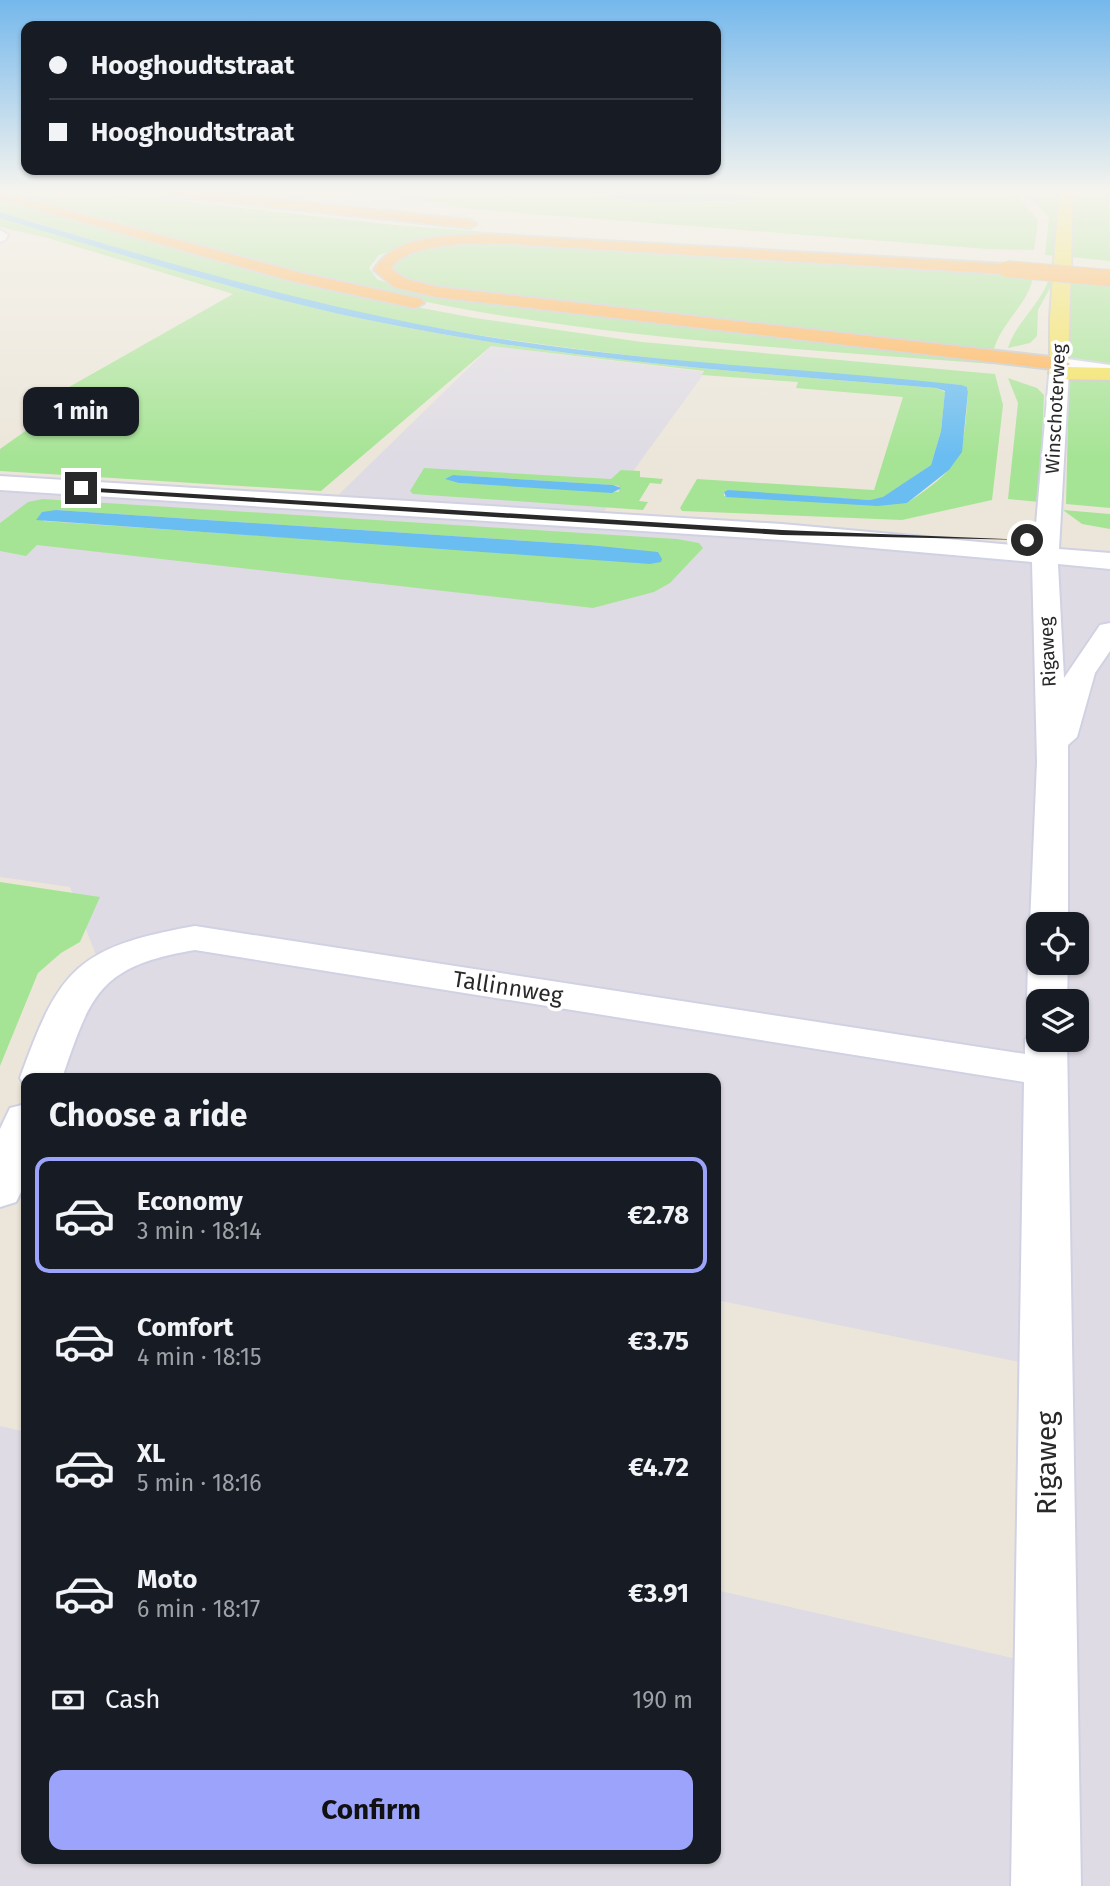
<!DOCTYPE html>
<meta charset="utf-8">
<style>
:root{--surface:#171b24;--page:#20242c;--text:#f1f3f6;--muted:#9ea1a6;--line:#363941;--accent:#9ca3fa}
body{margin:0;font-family:"Fira Sans",sans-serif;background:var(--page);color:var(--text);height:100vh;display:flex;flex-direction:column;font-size:26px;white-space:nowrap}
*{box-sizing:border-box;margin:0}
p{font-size:23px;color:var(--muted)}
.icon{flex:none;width:38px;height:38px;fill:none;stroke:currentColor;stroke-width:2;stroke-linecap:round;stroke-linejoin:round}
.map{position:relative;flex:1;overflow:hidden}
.sheet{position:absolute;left:21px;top:1073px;width:700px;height:791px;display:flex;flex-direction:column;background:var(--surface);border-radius:14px;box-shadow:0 2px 5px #0004}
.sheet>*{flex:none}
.top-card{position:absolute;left:21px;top:21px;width:700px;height:154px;border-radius:14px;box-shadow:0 2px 5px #0004;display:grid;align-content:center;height:154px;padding:0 28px;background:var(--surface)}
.tools{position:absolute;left:1026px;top:912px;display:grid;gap:14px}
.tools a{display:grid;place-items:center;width:63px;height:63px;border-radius:14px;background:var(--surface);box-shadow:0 2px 5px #0004;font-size:35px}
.end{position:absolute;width:32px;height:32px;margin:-16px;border:9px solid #292929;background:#fff;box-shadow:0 0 0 4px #fff}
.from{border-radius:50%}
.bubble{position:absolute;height:49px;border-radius:14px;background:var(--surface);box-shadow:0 2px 5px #0004;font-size:23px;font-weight:700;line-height:49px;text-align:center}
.top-card b{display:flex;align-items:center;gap:24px;height:66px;font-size:26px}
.top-card b+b{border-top:2px solid var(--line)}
.top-card i{width:18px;height:18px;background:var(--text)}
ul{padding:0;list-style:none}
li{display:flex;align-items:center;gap:21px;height:116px;margin:0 14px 10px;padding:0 14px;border:4px solid transparent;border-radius:14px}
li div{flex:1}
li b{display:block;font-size:26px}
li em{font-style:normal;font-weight:700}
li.current{border-color:var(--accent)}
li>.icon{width:63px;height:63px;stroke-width:1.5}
h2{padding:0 28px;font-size:32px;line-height:84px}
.pay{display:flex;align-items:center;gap:18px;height:77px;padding:0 28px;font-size:26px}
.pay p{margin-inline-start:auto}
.primary-button{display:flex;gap:14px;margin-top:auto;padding:14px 28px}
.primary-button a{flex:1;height:80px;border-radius:14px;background:var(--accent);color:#111;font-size:28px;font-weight:700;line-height:80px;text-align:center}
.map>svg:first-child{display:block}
</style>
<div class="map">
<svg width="1110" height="1886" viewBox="0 0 1110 1886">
<rect width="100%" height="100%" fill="#ece6da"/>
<path fill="#dfdbe4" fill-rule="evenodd" d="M491,346L705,372L597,521L1110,554V1886H0V1426L26,1432V1858H716V1590L1039,1664L1048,1368L716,1300V1078H55L100,966L70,887L0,877V483L329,504ZM1038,924H1076V962H1038ZM1038,1001H1076V1040H1038Z"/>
<path fill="#a6e495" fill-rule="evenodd" d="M5,192H101L395,225L606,241L415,243L379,255L369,268L377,279L398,287L995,359L994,364C812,350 627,340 447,306C297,278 151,232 5,192Z
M374,192H594C646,208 699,203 752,200L718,192H1013L1038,220L1034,250L987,249L470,209Z
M1024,192H1059L1054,256L1045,255L1049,217Z
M1074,192H1109L1110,261L1071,257Z
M0,198L400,304L475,318L642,342L995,374L1003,405L992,500L902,520L682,511L680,508L697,479L874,490L903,397L796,388L798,382L702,375L704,371L491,346L321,491L0,471V449L38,422L48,402L62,391L233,294L48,238L0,227V218C122,253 243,294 368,320C555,359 745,373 936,388L945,392L941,431L931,465L883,498L870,500L724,492V496L907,503C964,465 963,457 968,392L967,387L962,385C767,369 571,356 378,317C250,291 125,249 0,212Z
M475,241L672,250L1033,278C1027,305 1002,322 994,349L981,350L435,287L405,278L394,270V263C417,245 447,245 475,241Z
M1049,279H1055L1038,310L1037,336L1030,343L1008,348C1016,322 1040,305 1049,279Z
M1072,280L1110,283V364L1069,360Z
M1008,378L1037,388L1044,395L1039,502L1008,499L1018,403Z
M1069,378L1110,381V508L1066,504Z
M424,468L611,479L621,470L640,471V477L663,479L661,484L650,483L639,501L648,502L643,510L413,494L410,491ZM453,475L613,485L619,486V492L459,483Z
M43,499L677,539L699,543L703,548L670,583L654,592L593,608L37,545L26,556L0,551V523L28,502ZM56,510L589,545L603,547L353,542L43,521Z
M1063,510L1110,514V529L1082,524Z
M0,882L100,897L80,942L61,953L38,973L0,1066Z"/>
<path fill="#6abdf1" d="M594,192H718L760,200C703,199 649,210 594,192Z
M0,212C157,260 315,308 477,335C638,362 800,368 962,385L967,387L968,392L962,452L949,470L907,503L878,506L726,497L724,492L728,490L870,500L883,497L931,465L941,431L945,391L936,388C745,373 555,359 368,320C243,294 122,254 0,218Z
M453,475L613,485L621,488L612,493L459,483L445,479Z
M56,510L589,545L658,552L662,559L661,562L650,564L36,520L42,512Z"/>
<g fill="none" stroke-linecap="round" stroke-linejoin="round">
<g stroke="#d0d1e3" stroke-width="4">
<path id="minor" d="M0,230L8,235L5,240L0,242Z
M1060,358L1110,365V377L1069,371L1059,549L1110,553V569L1058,564L1064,678L1100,625L1110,623V651L1095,673L1077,737L1068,745V924H1038V933L1030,924L1037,762L1032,562L782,540L0,490V476L782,524L1034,547L1050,364Z
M195,926L1025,1054V1040L1031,1030L1038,1029V1040H1067L1081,1886H1011L1024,1082L195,950C100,966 91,993 62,1078H26V1088L20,1078C59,969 77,947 195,926Z
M1038,953V962H1068L1067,1001H1038V1011L1033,1010L1027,1001L1028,962Z
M26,1104V1182L16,1202L0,1207V1129L10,1108Z"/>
</g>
<g stroke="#c7c7c7" stroke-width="4">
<path id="major" d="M1059,192H1073L1068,367L1110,368V380L1059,379L1049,373L1054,368L1050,364V318Z"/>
</g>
<g stroke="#c7c7c7" stroke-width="4">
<path id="highway" d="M0,192L301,273L421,299L424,303L415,308L292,281L0,199Z
M162,192H212L470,220L477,224L470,228L169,196Z
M483,234L1007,264L1015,269L1007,274L494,243C468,244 404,243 391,269L406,279L437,287L1060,358L1070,364L1060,370L437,297L394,287L374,270C393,235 447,236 483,234Z"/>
</g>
<use href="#minor" fill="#fff" fill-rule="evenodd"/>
<use href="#major" fill="#f4e258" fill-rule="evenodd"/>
<use href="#highway" fill="#ffb252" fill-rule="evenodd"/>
<g stroke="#c7c7c7" stroke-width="18" stroke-linecap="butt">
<path id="highway-bridge" d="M1007,269L1110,278"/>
</g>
<use href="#highway-bridge" stroke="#ffb252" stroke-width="16"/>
</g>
<linearGradient id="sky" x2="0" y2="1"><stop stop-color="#75b8ec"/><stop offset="0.42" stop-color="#f6f4ee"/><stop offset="1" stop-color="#f6f4ee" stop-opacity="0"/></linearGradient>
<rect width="1110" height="456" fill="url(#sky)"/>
<path fill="#292929" d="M78,487L782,530L1030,540L782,535L81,491Z"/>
<g text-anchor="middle" stroke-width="7" stroke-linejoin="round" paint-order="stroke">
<g font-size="19" fill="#292929" stroke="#fff">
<text transform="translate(1055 409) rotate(-87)" y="7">Winschoterweg</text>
<text transform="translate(1047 652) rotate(-93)" y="7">Rigaweg</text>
</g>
<g font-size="23" fill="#292929" stroke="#fff">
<text transform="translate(508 987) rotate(9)" y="8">Tallinnweg</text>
</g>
<g font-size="28" fill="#292929" stroke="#fff">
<text transform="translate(1046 1463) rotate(-90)" y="10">Rigaweg</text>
</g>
</g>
</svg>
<div class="tools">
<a><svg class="icon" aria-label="locate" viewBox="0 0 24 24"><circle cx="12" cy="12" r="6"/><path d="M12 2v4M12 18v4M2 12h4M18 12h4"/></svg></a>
<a><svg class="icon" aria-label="layers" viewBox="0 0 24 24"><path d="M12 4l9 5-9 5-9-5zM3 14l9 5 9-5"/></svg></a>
</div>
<i class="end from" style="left:1027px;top:540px"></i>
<i class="end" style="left:81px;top:488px"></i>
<div class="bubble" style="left:23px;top:387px;width:116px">1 min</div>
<div class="top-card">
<b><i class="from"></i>Hooghoudtstraat</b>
<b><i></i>Hooghoudtstraat</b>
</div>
<section class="sheet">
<h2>Choose a ride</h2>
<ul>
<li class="current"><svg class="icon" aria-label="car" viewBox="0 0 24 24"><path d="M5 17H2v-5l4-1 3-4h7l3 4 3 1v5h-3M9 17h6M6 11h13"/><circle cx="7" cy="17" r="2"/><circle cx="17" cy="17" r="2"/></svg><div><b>Economy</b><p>3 min · 18:14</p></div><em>€2.78</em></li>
<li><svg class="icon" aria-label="car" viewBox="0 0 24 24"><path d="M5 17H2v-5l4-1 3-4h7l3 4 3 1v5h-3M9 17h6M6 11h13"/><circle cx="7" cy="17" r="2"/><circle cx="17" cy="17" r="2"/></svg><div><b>Comfort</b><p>4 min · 18:15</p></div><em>€3.75</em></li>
<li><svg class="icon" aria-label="car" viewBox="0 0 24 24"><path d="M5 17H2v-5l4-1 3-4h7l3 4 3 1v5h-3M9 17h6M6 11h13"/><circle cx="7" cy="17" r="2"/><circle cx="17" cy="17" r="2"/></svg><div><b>XL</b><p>5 min · 18:16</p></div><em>€4.72</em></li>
<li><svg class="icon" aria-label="car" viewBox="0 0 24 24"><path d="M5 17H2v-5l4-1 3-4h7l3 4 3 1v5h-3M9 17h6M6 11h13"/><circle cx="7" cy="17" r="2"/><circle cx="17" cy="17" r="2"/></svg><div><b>Moto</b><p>6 min · 18:17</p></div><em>€3.91</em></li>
</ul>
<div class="pay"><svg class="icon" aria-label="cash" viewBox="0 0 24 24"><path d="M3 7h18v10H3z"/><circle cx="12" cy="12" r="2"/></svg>Cash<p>190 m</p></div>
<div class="primary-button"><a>Confirm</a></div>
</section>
</div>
